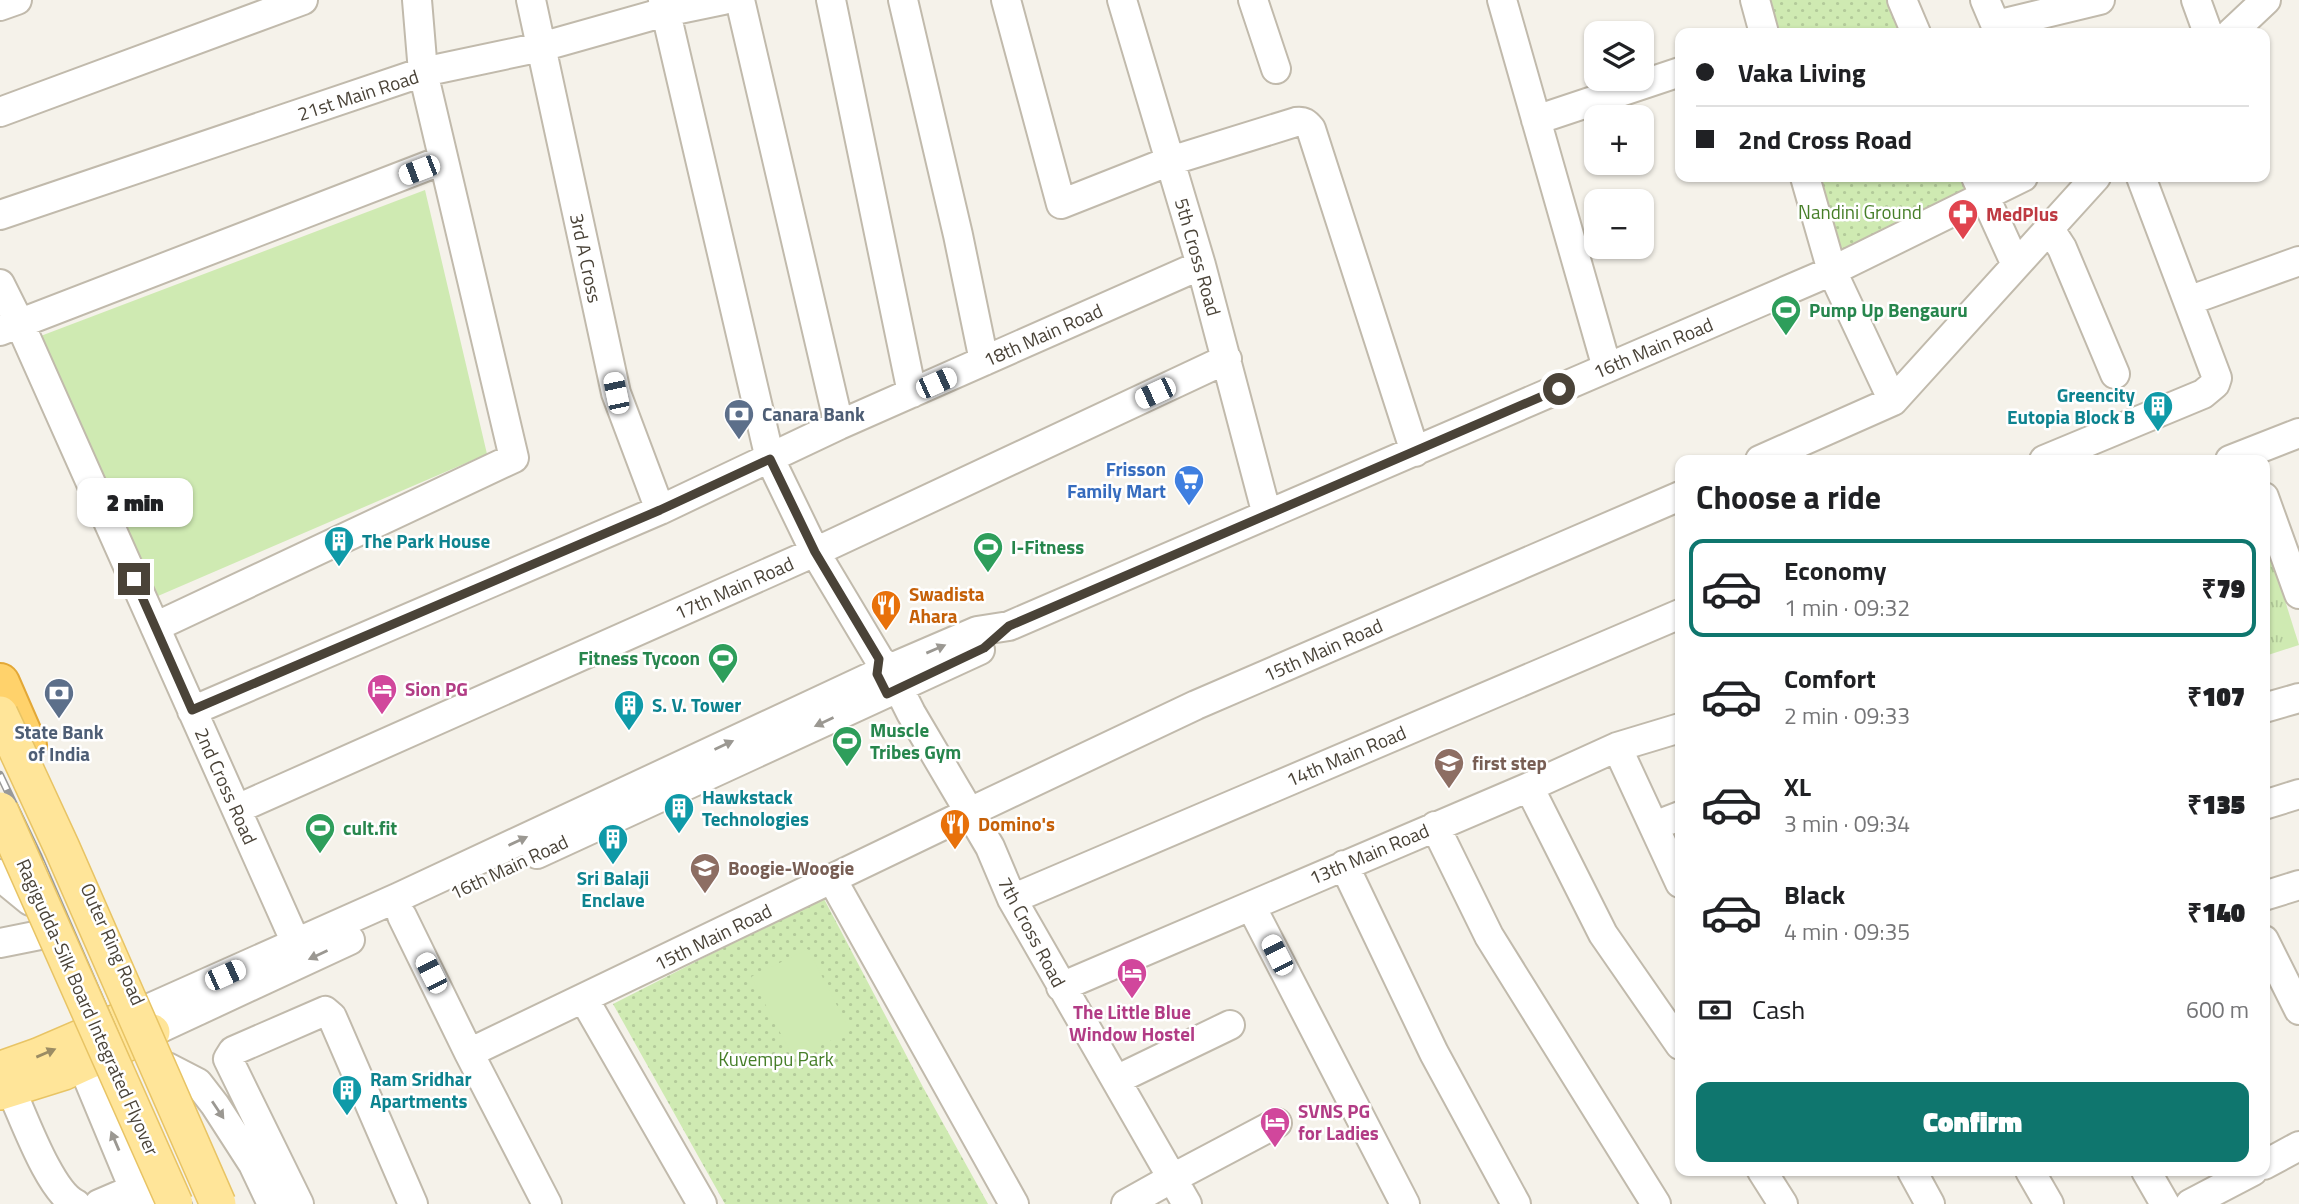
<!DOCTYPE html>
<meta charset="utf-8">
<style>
:root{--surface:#fff;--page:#f6f6f6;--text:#202124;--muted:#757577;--line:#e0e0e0;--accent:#0f766e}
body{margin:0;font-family:"Titillium Web",sans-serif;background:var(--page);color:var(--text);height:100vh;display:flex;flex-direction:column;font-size:26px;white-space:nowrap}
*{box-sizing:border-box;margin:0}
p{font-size:23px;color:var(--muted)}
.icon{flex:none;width:38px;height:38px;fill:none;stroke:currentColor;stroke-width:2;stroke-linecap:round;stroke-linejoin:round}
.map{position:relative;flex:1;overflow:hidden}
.sheet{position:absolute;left:1675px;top:455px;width:595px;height:721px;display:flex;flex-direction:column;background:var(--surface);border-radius:14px;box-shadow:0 2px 5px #0004}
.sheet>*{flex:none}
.banner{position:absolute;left:1675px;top:28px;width:595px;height:154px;border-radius:14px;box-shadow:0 2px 5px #0004;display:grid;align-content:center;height:154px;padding:0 21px;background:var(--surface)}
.buttons{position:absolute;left:1584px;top:21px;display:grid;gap:14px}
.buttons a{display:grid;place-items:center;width:70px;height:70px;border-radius:14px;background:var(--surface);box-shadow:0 2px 5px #0004;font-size:35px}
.end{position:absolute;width:32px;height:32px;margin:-16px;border:9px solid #4a4338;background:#fff;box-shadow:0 0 0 4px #fff}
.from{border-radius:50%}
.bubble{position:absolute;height:49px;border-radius:14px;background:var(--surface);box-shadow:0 2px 5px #0004;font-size:23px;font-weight:800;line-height:49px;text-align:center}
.car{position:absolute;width:21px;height:42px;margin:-21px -10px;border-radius:9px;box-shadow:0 0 5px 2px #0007;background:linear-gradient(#fff 24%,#345 0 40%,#fff 0 76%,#345 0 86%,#fff 0)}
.banner b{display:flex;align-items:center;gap:24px;height:66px;font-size:26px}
.banner b+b{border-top:2px solid var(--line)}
.banner i{width:18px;height:18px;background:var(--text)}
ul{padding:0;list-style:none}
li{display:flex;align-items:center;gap:21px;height:98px;margin:0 14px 10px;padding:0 7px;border:4px solid transparent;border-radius:14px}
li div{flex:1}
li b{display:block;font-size:26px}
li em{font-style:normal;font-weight:800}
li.active{border-color:var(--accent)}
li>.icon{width:63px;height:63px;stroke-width:1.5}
h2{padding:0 21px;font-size:32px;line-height:84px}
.pay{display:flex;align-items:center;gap:18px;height:77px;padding:0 21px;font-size:26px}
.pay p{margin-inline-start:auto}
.button{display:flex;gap:14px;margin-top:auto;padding:14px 21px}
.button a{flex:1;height:80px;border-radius:14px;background:var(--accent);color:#fff;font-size:28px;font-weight:800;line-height:80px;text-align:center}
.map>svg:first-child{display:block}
</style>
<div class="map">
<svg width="2299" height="1204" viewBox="0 0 2299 1204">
<defs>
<pattern id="grass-tufts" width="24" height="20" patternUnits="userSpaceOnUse" patternTransform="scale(1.75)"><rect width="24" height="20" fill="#cfeab2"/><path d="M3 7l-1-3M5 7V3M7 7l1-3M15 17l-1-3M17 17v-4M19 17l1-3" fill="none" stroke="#b3ca9a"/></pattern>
<pattern id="park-dots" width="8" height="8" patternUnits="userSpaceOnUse" patternTransform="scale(1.75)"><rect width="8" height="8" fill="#cfeab2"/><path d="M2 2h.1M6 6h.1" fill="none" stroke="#b3ca9a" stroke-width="1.8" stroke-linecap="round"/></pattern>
</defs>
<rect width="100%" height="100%" fill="#f5f2ea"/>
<path fill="url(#grass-tufts)" d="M2264,534L2299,645L2265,656H2264Z"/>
<path fill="url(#park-dots)" d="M1759,0H1890L1905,33H1768Z
M1811,177H1968L1974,193L1837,262Z
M823,897L924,1089L988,1204H725L613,1004Z"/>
<path fill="#cfeab2" d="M425,190L487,454L151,599L38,337Z
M808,949L850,1031L794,1059L751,977Z"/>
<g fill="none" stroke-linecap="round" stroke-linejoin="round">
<g stroke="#c1baac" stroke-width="32">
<path id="minor" d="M531,0L616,393L660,510
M663,0L770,459L815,552L879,659L889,669L911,713L990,847L1012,899L1187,1204
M740,0L839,425
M831,0L912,393
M903,0L958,235L984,361
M1006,0L1061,204L1170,161L1296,122C1304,121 1306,123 1311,129L1415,452
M1122,0L1201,265L1267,515
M1253,0L1276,69
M1502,0L1607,368
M1755,0L1764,33
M1902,0L1916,33
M1985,0L1999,33
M2196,0L2208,33
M0,6L17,0
M1996,25L2100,0
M2231,33L2266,0
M0,112L303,0
M1536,120L1680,72
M1805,177L1832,271L1893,401
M1976,177L2016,265
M0,215L423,72L541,47L665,12L723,0
M2049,228L2062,248L2115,374
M0,284L20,324L296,943
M2188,301L2299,261
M0,331L443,160
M1760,460L1893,401L2096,177
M2044,460L2203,394L2215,384L2217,378L2141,177
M2230,460L2299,433
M2264,497L2299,594
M155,627L514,458L423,72L417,0
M2264,708L2299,698
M192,711L660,510L839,425L1201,265
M1617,747L1680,883
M1529,787L1603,934L1680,1045
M2264,805L2299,794
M237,809L815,552L1227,359
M970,812L1196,705L1680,496
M1435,826L1489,936L1656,1204
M1654,826L1680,816
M537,854L980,650
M1344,865L1434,1053L1516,1204
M0,874L2,878L30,901
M832,879L1014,1204
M2264,896L2299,885
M1012,899L1680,614
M1251,906L1405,1204
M402,916L469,1053L547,1204
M2264,940L2299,1010
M0,943L45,934
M1061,987L1529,787L1617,747L1680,728
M584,999L702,1204
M143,1011L399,897L877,674L977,631L1009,626L1832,271L2023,177
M152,1032L350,940
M469,1053L956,819
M82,1064L134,1189L160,1204
M167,1067L198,1083L215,1105L253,1164L272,1204
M1116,1080L1230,1025
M11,1090C24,1118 50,1192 76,1204
M2264,1165L2299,1146
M1762,1171L1783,1204
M1912,1171L1930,1204
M2030,1171L2049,1204
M2146,1171L2165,1204
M1173,1178L1277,1123
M99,1204L134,1189L141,1204
M299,1204L228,1059L233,1051L325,1011L332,1017L413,1204
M1126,1204L1160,1185
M2190,1204L2253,1171"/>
</g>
<g stroke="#e8c465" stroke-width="38">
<path id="major" d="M7,1067L38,1056L124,1019
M0,1092L64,1072L152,1032"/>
</g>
<g stroke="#e3a837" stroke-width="42">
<path id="highway" d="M0,683L27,745"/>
</g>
<use href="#minor" stroke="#fff" stroke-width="28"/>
<use href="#major" stroke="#ffe599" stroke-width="35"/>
<use href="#highway" stroke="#ffd26b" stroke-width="38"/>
<g stroke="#999" stroke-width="8">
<path id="rail" d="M0,739L52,851L206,1204
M0,775L39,857L189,1204"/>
</g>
<use href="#rail" stroke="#fff" stroke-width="5" stroke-dasharray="16" stroke-linecap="butt"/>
<g stroke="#e8c465" stroke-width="38" stroke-linecap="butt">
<path id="major-bridge" d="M0,714L62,848L218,1204
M0,810L175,1204"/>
</g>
<use href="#major-bridge" stroke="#ffe599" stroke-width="35"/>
</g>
<defs><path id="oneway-solid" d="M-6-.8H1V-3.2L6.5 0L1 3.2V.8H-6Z" transform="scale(1.75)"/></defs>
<g fill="#9b9892">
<use href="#oneway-solid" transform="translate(936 649) rotate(-23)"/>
<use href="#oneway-solid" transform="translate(824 722) rotate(155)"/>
<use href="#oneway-solid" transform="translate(724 745) rotate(-25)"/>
<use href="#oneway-solid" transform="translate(518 841) rotate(-25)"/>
<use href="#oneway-solid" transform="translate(318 955) rotate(155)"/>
<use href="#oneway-solid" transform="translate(218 1110) rotate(56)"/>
<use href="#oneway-solid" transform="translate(115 1141) rotate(-113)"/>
</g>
<use fill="#9b8c64" href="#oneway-solid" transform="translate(46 1053) rotate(-23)"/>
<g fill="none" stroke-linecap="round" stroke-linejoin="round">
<path stroke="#4a4338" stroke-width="9" d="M134,579L192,710L660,510L770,459L815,552L879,659L877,674L887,694L984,648L1009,626L1559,389"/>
</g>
<defs>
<g id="pharmacy-pin" transform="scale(1.575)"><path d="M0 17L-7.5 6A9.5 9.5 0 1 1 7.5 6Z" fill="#e0444e" stroke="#fff"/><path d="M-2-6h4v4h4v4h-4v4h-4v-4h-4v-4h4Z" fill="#fff"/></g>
<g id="stadium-pin" transform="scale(1.575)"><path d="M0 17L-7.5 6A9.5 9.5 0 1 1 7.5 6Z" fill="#2e9e5b" stroke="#fff"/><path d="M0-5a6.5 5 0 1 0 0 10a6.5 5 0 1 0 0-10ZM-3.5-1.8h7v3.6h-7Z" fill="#fff"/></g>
<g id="building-pin" transform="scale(1.575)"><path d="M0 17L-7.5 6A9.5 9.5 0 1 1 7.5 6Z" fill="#0f9aa8" stroke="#fff"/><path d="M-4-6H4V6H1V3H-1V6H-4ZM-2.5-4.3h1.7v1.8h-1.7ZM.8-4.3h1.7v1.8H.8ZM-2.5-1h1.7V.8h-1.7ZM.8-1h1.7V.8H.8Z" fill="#fff"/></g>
<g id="bank-pin" transform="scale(1.575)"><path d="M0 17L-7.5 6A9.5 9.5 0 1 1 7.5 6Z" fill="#5c6f8a" stroke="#fff"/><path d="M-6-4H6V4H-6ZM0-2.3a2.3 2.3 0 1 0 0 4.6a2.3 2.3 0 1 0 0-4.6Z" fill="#fff"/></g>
<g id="supermarket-pin" transform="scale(1.575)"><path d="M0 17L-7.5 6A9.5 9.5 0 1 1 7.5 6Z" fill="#3f7fe0" stroke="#fff"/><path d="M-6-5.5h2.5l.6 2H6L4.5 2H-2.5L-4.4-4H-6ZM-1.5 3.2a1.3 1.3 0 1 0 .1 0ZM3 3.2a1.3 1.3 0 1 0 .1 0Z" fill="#fff"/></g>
<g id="restaurant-pin" transform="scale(1.575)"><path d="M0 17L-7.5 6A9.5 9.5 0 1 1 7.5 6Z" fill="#e8710a" stroke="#fff"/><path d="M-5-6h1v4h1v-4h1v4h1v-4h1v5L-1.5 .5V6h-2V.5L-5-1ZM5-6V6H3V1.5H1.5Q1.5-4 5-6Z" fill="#fff"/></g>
<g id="hotel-pin" transform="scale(1.575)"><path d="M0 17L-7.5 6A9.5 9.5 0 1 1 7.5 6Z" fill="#d1479c" stroke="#fff"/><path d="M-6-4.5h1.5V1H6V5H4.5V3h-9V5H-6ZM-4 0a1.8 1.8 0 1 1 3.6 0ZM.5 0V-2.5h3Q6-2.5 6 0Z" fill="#fff"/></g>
<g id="school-pin" transform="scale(1.575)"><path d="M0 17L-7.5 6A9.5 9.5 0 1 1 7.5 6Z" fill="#8d6e63" stroke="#fff"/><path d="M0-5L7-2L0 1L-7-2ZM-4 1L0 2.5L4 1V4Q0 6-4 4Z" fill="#fff"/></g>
</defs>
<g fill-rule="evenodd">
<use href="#pharmacy-pin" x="1963" y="214"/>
<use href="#stadium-pin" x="1786" y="310"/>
<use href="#building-pin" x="2158" y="406"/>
<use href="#bank-pin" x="739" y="414"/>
<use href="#supermarket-pin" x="1189" y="480"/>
<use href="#building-pin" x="339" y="541"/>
<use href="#stadium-pin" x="988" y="547"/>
<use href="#restaurant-pin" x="886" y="605"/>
<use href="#stadium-pin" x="723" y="658"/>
<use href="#hotel-pin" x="382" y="689"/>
<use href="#bank-pin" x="59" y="693"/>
<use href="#building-pin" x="629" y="705"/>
<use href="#stadium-pin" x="847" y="741"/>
<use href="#school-pin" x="1449" y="763"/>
<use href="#building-pin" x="679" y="808"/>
<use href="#restaurant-pin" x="955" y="824"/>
<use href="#stadium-pin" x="320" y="828"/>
<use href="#building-pin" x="613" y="839"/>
<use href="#school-pin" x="705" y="868"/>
<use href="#hotel-pin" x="1132" y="973"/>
<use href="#building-pin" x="347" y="1090"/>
<use href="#hotel-pin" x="1275" y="1122"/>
</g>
<g text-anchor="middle" stroke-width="5" stroke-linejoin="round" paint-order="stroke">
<g font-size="19" fill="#4a4338" stroke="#fff">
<text transform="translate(358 95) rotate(-18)" y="7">21st Main Road</text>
<text transform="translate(1198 257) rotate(74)" y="7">5th Cross Road</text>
<text transform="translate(586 258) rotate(78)" y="7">3rd A Cross</text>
<text transform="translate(1043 335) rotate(-24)" y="7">18th Main Road</text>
<text transform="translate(1653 348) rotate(-23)" y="7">16th Main Road</text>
<text transform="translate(734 588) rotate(-24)" y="7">17th Main Road</text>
<text transform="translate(1323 650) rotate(-24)" y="7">15th Main Road</text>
<text transform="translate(1346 756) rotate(-23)" y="7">14th Main Road</text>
<text transform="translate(226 786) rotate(66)" y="7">2nd Cross Road</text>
<text transform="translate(1369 854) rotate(-23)" y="7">13th Main Road</text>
<text transform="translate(509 867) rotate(-25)" y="7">16th Main Road</text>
<text transform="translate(1032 932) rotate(62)" y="7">7th Cross Road</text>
<text transform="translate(713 937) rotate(-26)" y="7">15th Main Road</text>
<text transform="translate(113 944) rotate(66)" y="7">Outer Ring Road</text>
<text transform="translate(88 1007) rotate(66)" y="7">Ragigudda-Silk Board Integrated Flyover</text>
</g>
<g font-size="19" fill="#467e28" stroke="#fff">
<text x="1860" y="219">Nandini Ground</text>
<text x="776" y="1066">Kuvempu Park</text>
</g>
<g font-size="19" font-weight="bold" fill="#be3a42" stroke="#fff" text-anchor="start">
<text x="1986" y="221">MedPlus</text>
</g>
<g font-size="19" font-weight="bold" fill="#27864d" stroke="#fff" text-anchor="start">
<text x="1809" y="317">Pump Up Bengauru</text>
<text x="1011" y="554">I-Fitness</text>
<text x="700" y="665" text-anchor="end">Fitness Tycoon</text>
<text x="870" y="737">Muscle<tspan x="870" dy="22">Tribes Gym</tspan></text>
<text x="343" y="835">cult.fit</text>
</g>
<g font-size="19" font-weight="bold" fill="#0d838f" stroke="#fff" text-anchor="start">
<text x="2135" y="402" text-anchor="end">Greencity<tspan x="2135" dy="22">Eutopia Block B</tspan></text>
<text x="362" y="548">The Park House</text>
<text x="652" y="712">S. V. Tower</text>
<text x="702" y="804">Hawkstack<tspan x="702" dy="22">Technologies</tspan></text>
<text x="613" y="885" text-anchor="middle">Sri Balaji<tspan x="613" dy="22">Enclave</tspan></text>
<text x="370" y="1086">Ram Sridhar<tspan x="370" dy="22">Apartments</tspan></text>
</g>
<g font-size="19" font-weight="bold" fill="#4e5e75" stroke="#fff" text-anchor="start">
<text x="762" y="421">Canara Bank</text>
<text x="59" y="739" text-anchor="middle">State Bank<tspan x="59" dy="22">of India</tspan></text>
</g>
<g font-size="19" font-weight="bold" fill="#366cbe" stroke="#fff" text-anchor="end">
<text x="1166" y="476">Frisson<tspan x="1166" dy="22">Family Mart</tspan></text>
</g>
<g font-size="19" font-weight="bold" fill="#c56008" stroke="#fff" text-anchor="start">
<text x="909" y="601">Swadista<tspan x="909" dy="22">Ahara</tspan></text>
<text x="978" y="831">Domino's</text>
</g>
<g font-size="19" font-weight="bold" fill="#b23c85" stroke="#fff" text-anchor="start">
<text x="405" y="696">Sion PG</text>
<text x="1132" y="1019" text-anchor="middle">The Little Blue<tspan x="1132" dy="22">Window Hostel</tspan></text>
<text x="1298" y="1118">SVNS PG<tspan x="1298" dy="22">for Ladies</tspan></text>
</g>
<g font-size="19" font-weight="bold" fill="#785e54" stroke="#fff" text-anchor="start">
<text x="1472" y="770">first step</text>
<text x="728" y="875">Boogie-Woogie</text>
</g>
</g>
</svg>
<div class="buttons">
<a><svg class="icon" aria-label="layers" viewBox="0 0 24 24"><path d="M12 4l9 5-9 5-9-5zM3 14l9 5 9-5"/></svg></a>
<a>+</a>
<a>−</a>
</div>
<i class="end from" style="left:1559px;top:389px"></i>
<i class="end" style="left:134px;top:579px"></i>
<div class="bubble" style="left:77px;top:478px;width:116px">2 min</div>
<i class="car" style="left:419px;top:170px;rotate:249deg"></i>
<i class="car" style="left:936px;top:383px;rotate:66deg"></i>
<i class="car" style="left:616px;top:393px;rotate:348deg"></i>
<i class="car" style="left:1155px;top:393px;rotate:245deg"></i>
<i class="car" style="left:1277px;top:955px;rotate:333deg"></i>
<i class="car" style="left:431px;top:973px;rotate:333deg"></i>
<i class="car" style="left:225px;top:975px;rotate:66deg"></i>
<div class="banner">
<b><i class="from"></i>Vaka Living</b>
<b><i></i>2nd Cross Road</b>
</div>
<section class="sheet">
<h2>Choose a ride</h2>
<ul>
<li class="active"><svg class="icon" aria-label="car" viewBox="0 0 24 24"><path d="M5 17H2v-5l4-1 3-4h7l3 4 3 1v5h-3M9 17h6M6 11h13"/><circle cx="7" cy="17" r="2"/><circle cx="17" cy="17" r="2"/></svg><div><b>Economy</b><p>1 min · 09:32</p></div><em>₹79</em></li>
<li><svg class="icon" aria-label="car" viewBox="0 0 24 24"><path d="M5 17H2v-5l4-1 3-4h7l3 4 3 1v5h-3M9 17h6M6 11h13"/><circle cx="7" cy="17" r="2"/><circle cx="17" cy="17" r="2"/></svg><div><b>Comfort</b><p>2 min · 09:33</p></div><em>₹107</em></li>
<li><svg class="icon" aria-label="car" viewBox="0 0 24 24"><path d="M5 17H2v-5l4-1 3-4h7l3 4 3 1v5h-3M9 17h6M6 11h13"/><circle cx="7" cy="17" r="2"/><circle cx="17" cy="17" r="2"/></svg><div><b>XL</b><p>3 min · 09:34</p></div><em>₹135</em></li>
<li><svg class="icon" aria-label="car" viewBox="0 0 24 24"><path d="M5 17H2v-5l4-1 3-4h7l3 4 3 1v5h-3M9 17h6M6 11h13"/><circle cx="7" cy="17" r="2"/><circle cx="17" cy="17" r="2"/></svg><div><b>Black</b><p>4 min · 09:35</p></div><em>₹140</em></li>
</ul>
<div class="pay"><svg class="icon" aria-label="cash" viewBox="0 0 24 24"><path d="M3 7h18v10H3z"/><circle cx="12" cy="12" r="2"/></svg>Cash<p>600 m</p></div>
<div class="button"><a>Confirm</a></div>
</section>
</div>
